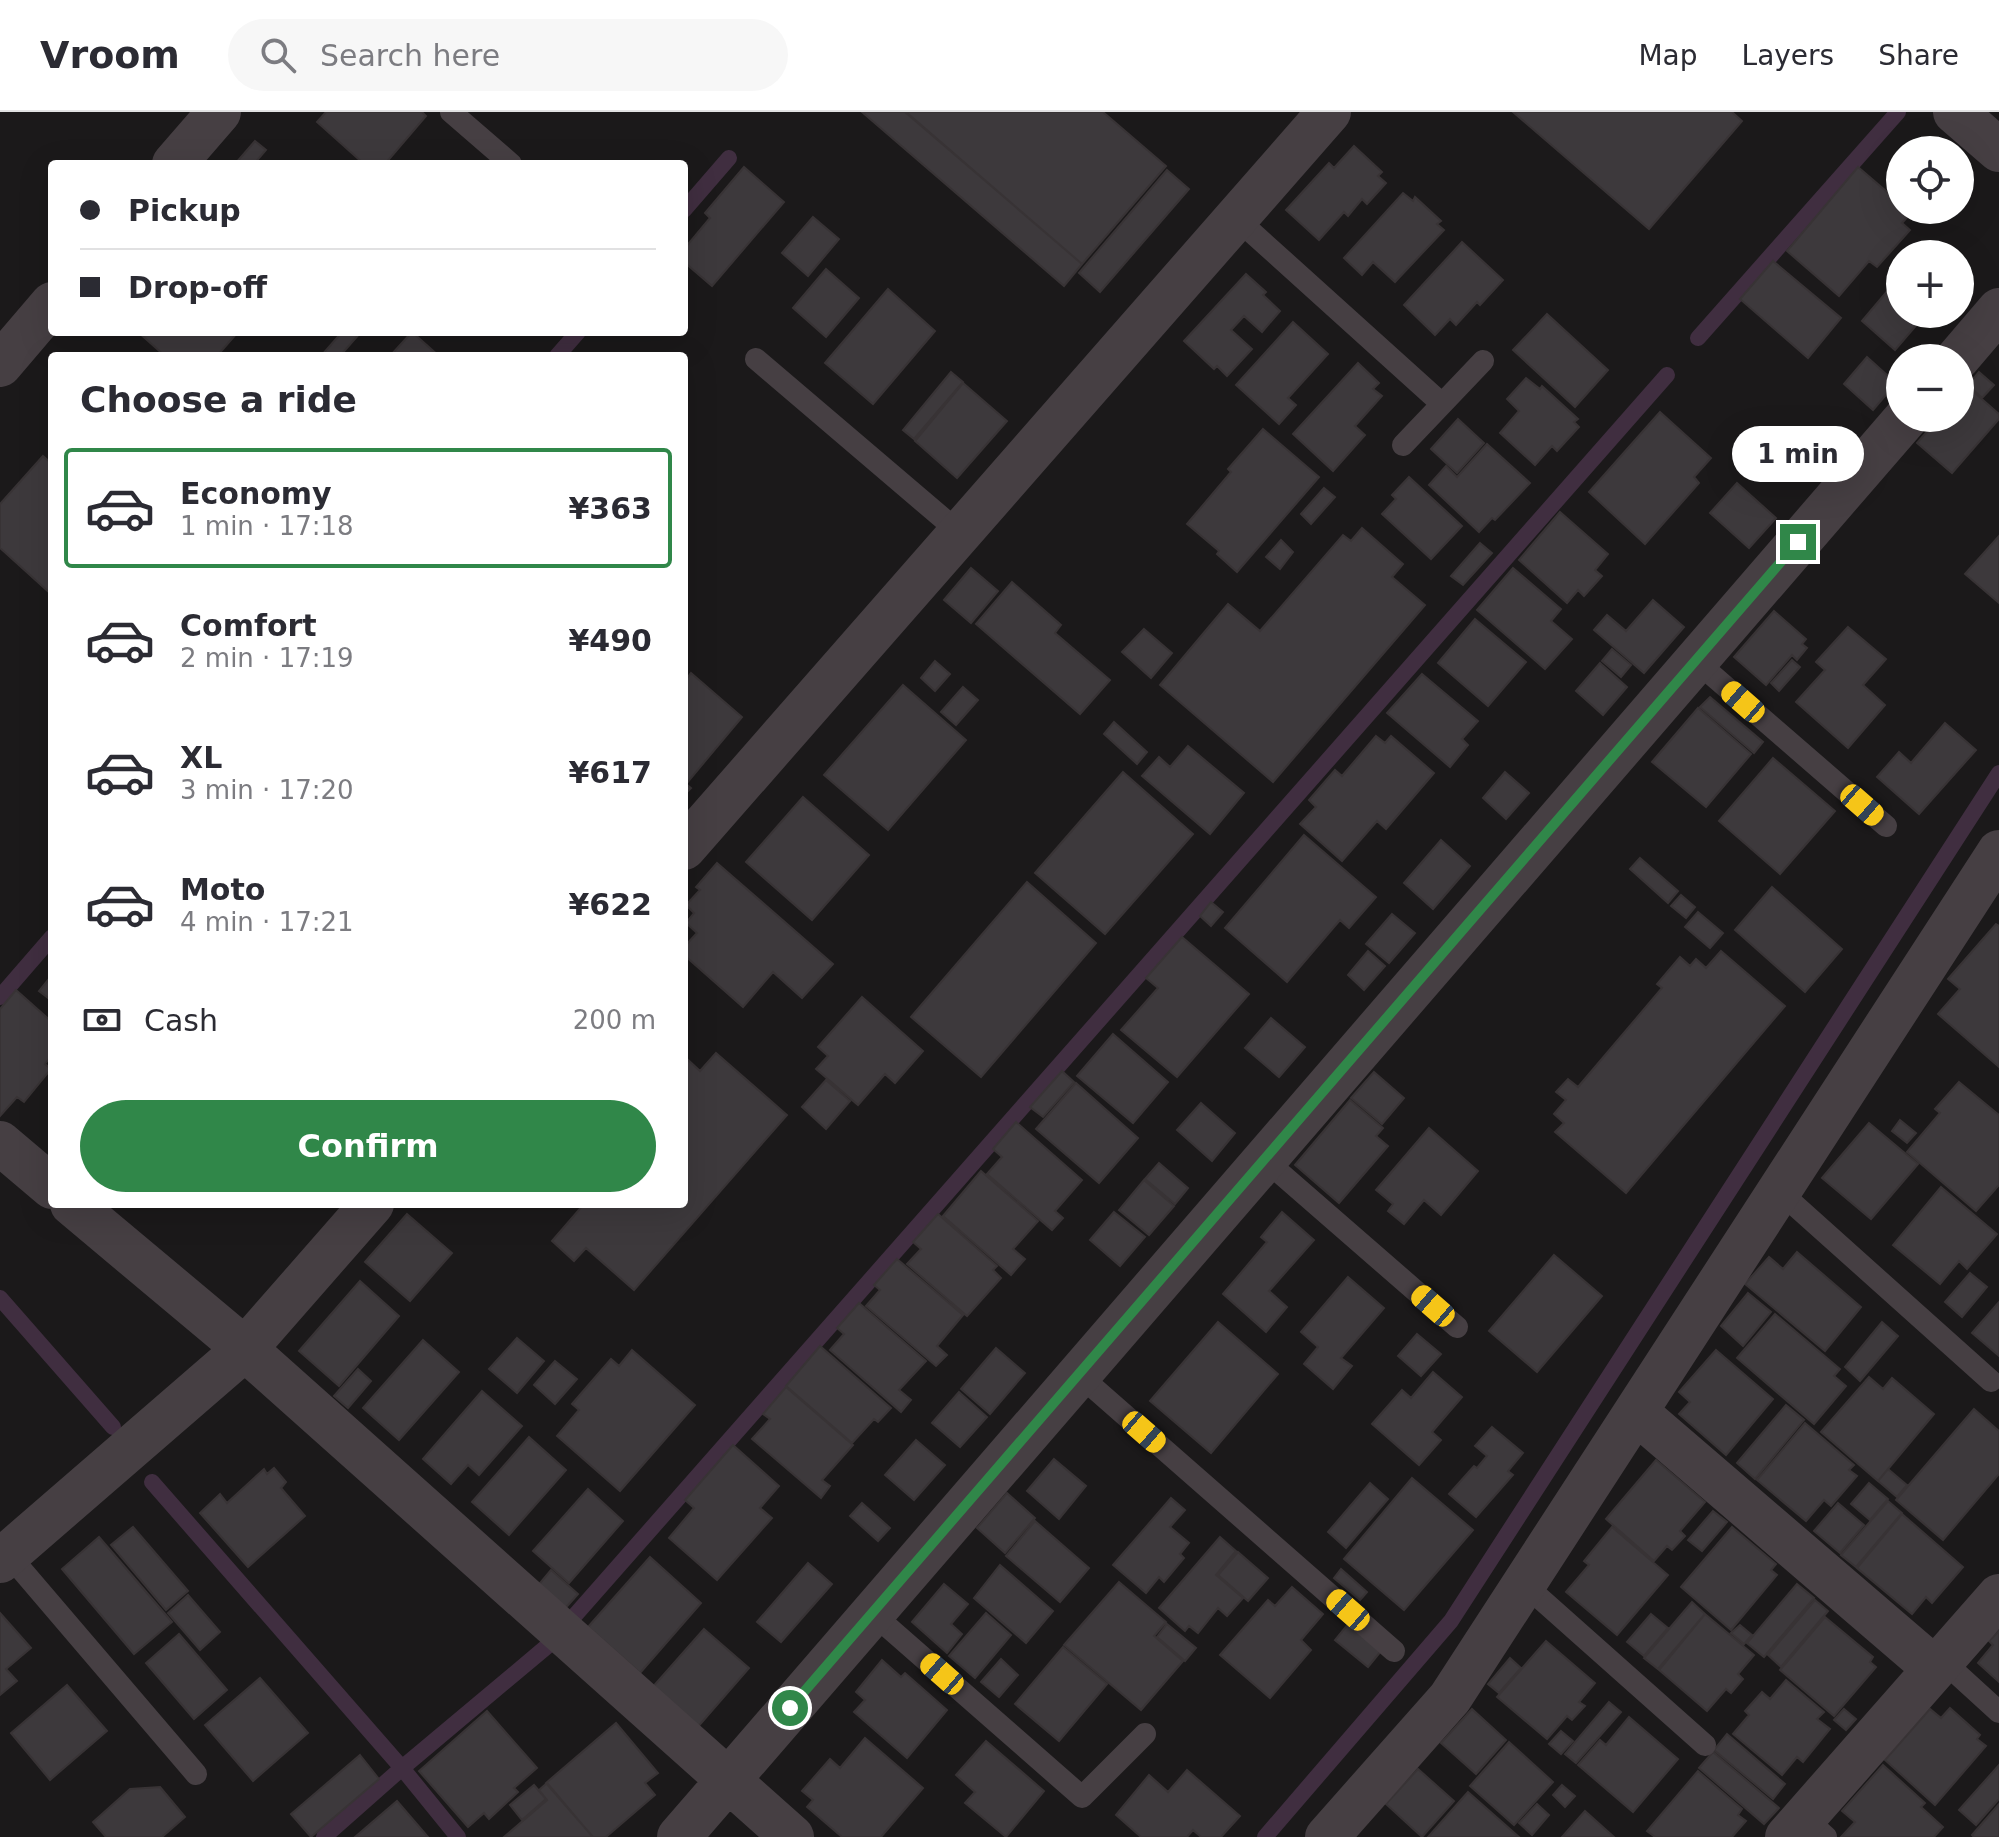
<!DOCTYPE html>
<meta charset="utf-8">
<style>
:root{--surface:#fff;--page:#f7f7f7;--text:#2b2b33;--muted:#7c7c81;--line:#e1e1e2;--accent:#308749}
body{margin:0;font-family:"DejaVu Sans",sans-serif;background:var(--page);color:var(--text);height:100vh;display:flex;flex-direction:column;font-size:30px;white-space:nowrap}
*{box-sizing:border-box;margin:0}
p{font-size:26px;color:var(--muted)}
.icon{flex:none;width:44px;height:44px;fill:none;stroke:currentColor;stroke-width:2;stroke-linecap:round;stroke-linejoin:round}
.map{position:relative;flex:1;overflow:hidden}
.side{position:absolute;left:48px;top:240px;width:640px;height:856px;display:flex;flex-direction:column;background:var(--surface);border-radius:8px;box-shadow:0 8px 32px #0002}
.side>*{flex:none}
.guide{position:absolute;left:48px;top:48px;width:640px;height:176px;border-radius:8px;box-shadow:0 8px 32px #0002;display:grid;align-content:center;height:176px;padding:0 32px;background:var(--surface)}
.buttons{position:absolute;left:1886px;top:24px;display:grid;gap:16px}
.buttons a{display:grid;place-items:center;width:88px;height:88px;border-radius:50%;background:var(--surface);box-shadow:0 8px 32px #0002;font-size:40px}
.end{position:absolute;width:36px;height:36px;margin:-18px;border:10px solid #308749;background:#fff;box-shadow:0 0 0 4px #fff}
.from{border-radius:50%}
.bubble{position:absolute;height:56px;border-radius:28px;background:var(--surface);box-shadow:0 8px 32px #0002;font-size:26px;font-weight:700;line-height:56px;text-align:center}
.car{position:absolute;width:24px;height:48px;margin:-24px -12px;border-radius:10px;box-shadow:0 0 6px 2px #0007;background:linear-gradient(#f5c518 24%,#345 0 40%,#f5c518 0 76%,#345 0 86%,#f5c518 0)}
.guide b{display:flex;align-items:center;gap:28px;height:76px;font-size:30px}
.guide b+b{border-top:2px solid var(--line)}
.guide i{width:20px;height:20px;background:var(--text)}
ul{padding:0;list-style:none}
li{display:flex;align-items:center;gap:24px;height:120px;margin:0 16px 12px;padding:0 16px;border:4px solid transparent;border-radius:8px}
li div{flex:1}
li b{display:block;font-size:30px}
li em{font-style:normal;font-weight:700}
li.on{border-color:var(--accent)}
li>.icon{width:72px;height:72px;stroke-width:1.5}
h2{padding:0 32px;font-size:36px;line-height:96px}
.pay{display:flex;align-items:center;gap:20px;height:88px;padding:0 32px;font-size:30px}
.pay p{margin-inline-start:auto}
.button{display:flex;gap:16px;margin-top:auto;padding:16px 32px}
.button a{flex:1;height:92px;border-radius:48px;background:var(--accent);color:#fff;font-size:32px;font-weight:700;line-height:92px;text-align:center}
header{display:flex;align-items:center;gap:48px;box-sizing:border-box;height:112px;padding:0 40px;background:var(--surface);border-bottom:2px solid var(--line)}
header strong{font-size:38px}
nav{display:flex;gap:44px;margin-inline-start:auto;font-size:28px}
.search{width:560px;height:72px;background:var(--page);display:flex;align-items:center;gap:20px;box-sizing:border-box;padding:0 28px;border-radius:44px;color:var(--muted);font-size:30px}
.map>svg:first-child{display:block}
</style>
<header>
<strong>Vroom</strong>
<div class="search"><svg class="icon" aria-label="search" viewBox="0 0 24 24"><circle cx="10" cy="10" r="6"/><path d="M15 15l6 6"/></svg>Search here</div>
<nav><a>Map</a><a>Layers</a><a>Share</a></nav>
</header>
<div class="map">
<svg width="1999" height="1725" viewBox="0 0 1999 1725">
<rect width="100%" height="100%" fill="#1b191a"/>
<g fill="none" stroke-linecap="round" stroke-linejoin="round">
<path stroke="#402e40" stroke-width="16" d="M684,98L729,46
M1698,226L1898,0
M557,244L578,220
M0,885L52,825
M0,1186L113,1315
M152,1370L402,1656L458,1725
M570,1509L1667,263
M324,1725L402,1656L551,1531
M1265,1725L1451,1509L1999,661"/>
</g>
<path fill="#3d393c" stroke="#383335" stroke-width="2" d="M326,0H422L426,4L385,52H364L317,10Z
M862,0H905L1082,152L1064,174Z
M906,0H1103L1166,54L1082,152Z
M1513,0H1732L1742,9L1649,117Z
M255,29L266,38L254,52H235Z
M1354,34L1382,60L1378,64L1386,71L1367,92L1362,87L1348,104L1344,100L1319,128L1286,98L1329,51L1334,56Z
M744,55L784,90L712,174L684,150V137L710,106L705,101Z
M1858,55L1900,91V98H1908L1911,101L1902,111L1910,118L1877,155L1869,149L1839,184L1787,139Z
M1167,58L1189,77L1100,180L1079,161Z
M1403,81L1413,89L1415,85L1441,109L1437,112L1444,118L1395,170L1373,150L1362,163L1344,146Z
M813,105L839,127L808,164L782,141Z
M1462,130L1503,168L1480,193L1477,190L1456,213L1450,207L1435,223L1404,193Z
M1773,149L1841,206L1808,246L1740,187Z
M826,157L859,186L826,225L793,196Z
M1246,162L1266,180L1263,183L1280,199L1262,220L1244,204L1231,218L1252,237L1227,264L1217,254L1214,257L1184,229Z
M1900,164V202H1926L1895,238L1862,209Z
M888,177L935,219L873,292L825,251Z
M1547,202L1608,258L1575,295L1513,238Z
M1293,210L1328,242L1288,286L1296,293L1279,312L1236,273Z
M138,220H238L217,244H165Z
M342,220H361L340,244H321Z
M412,220L439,244H390Z
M1867,245L1896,271L1873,298L1844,272Z
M1358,251L1379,271L1373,277L1382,284L1355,314L1365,323L1333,359L1293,322Z
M951,260L963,270L914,327L903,318Z
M1979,260L1994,273L1982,286L1968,273Z
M1526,266L1540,277L1542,274L1578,307L1574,310L1579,315L1557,339L1552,334L1535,353L1500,321L1519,299L1507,287Z
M963,271L1007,309L957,366L915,329Z
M1967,274L1999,302V307L1952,361L1917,331L1939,306H1960V282Z
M1660,300L1711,346L1694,365L1699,371L1645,432L1589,380Z
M1458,307L1484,331L1457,361L1431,337Z
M1263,317L1319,365L1237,460L1217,442L1219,439L1187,412L1231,360L1228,357Z
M1487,332L1530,371L1495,408L1492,406L1479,420L1429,373L1446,354L1457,365Z
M43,344L52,352V483L0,436V392Z
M1409,365L1462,414L1431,447L1382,402L1396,387L1392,383Z
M1737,371L1776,406L1749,436L1710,401Z
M1324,376L1335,385L1311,412L1301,402Z
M1560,400L1608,442L1595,458L1602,464L1584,484L1578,478L1567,491L1519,448Z
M1362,416L1403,452L1392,465L1425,493L1273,670L1160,573L1228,492L1260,519L1343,423L1351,429Z
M1999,424V491L1965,462Z
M1281,428L1293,440L1280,457L1266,445Z
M1480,431L1492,441L1463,473L1451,464Z
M971,456L998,479L971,511L944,488Z
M1513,456L1561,497L1551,509L1572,527L1545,557L1477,498Z
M1012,470L1061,513L1055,521L1110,568L1080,602L976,512Z
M1653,488L1684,515L1644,561L1594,518L1607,503L1626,519Z
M1774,499L1806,527L1802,532L1807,536L1797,548L1792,543L1766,573L1734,545Z
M1475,507L1526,550L1488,594L1438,551Z
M1848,515L1886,547L1863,573L1885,593L1848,636L1796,590L1825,558L1816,550Z
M1144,517L1172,541L1151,566L1122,540Z
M1612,537L1631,553L1621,565L1602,549Z
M1792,548L1800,555L1779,579L1771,571Z
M935,549L950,562L935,579L921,566Z
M1600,551L1627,575L1603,603L1576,579Z
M691,561L742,605L686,672L691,676L684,683V570Z
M1422,562L1478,609L1462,627L1468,633L1450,655L1387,601Z
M903,573L966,628L888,718L824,663Z
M963,575L978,588L956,613L941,600Z
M1710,585L1763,630L1754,641L1700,595Z
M1698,596L1751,642L1706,695L1652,650Z
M1114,610L1147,640L1137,652L1104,622Z
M1945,611L1976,638L1919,702L1877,665L1899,640L1911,651Z
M1376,624L1385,631L1391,624L1434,661L1386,717L1377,709L1342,749L1300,712L1316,695L1309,688L1335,658L1342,664Z
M1188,634L1244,681L1210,722L1142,664L1159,645L1170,655Z
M1773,646L1835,699L1780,762L1719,709Z
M1123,660L1193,722L1105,822L1035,761Z
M1505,660L1529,681L1506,707L1483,686Z
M803,685L869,743L812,808L746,750Z
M1304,723L1376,785L1349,816L1340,808L1287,870L1225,816Z
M1441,728L1470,754L1433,797L1404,771Z
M1640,746L1678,779L1668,791L1630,757Z
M717,751L833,852L802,886L773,860L743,895L684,843V835L697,821L686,811L694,801L686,793L700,778L696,775Z
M1027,770L1096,831L981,965L911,905Z
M1772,775L1842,837L1805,880L1735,818Z
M1681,783L1695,795L1686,806L1671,794Z
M1211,790L1223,800L1211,814L1200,804Z
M1698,800L1723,821L1710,836L1685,815Z
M1392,802L1415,821L1389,851L1366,832Z
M1996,812L1999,814V955L1938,902L1960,877L1948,867Z
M1182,825L1249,882L1177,965L1121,918L1158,876L1146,866Z
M1368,839L1385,854L1364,878L1348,863Z
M1721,839L1785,894L1626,1081L1555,1020L1564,1011L1554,1002L1566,988L1556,980L1568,967L1578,975L1662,876L1657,872L1680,845L1690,854L1696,847L1706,856Z
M52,863V889L39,879Z
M16,878L52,910V943L45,952L51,957L24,990L17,985L0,1004V897Z
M862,885L923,939L895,971L885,962L858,993L816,957L828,944L818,935Z
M1271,906L1305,935L1279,965L1245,936Z
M1113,922L1168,970L1133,1011L1077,964Z
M716,941L787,1003L634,1178L586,1136L574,1149L552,1129L584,1092H684V944L700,959Z
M1062,959L1074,970L1043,1005L1030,995Z
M1374,960L1404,986L1382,1012L1351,986Z
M826,968L850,989L826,1017L802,995Z
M1959,970L1999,1003V1073L1976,1099L1907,1040L1940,1001L1935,997Z
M1076,971L1138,1026L1099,1071L1036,1017Z
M1350,988L1383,1016L1376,1024L1388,1034L1339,1091L1295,1053Z
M1201,991L1235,1021L1212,1049L1177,1018Z
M1900,1008L1916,1021L1907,1031L1892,1019Z
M1016,1010L1082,1068L1055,1099L1063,1106L1052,1118L987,1062L1002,1045L993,1037Z
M1869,1011L1918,1052L1871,1107L1822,1066Z
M1429,1016L1478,1059L1441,1103L1424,1088L1404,1112L1388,1099L1393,1092L1376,1078Z
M1159,1051L1188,1076L1175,1092L1145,1067Z
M981,1059L1038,1109L1013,1137L1025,1147L1011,1163L943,1104Z
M1144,1068L1174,1094L1149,1123L1119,1098Z
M1941,1075L1997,1122L1967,1157L1959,1149L1940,1172L1893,1133Z
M1114,1100L1145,1125L1120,1154L1090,1128Z
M1282,1100L1314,1128L1269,1179L1287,1195L1266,1220L1223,1182L1267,1130L1261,1125Z
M407,1102L452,1141L410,1189L365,1150Z
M938,1102L997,1154L993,1158L1001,1166L967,1204L907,1152L921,1137L913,1130Z
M1797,1140L1861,1195L1825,1239L1745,1172L1769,1145L1783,1157Z
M1554,1143L1602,1184L1537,1260L1489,1219Z
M897,1147L963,1203L937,1234L947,1243L936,1254L866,1194L880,1178L874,1173Z
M1970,1161L1987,1175L1962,1205L1945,1190Z
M1348,1165L1384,1196L1341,1246L1352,1254L1333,1277L1304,1252L1318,1235L1301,1220Z
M360,1169L399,1204L339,1274L299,1239Z
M1748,1181L1771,1200L1743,1234L1721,1214Z
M1999,1190V1244L1972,1221Z
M859,1191L926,1249L899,1278L911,1288L901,1300L830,1238L844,1222L837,1216Z
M1775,1202L1840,1257L1834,1264L1846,1274L1814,1312L1737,1246Z
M1218,1210L1278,1262L1211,1341L1150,1289Z
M1882,1210L1898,1224L1860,1269L1845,1255Z
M1417,1222L1441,1242L1421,1264L1398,1244Z
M517,1226L544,1249L517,1281L489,1257Z
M423,1228L459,1260L399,1328L363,1296Z
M820,1234L891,1296L878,1310L874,1307L852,1331L786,1274Z
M996,1236L1025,1261L990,1302L961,1277Z
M632,1238L695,1293L620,1379L557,1324L579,1298L572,1292L611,1247L619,1254Z
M1716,1238L1773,1287L1726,1343L1679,1302L1690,1290L1679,1280Z
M555,1249L577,1267L555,1292L534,1273Z
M358,1257L371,1269L348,1296L334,1284Z
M1433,1260L1462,1285L1432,1320L1441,1328L1419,1353L1372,1312L1402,1278L1411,1286Z
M1869,1265L1883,1277L1892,1266L1934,1302L1878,1369L1821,1320Z
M786,1275L853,1333L822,1368L830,1374L821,1386L752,1327L770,1307L763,1302Z
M482,1279L522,1314L479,1363L468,1353L451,1372L423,1347Z
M959,1280L987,1305L960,1335L932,1311Z
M1786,1293L1804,1308L1755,1367L1737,1351Z
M1974,1297L1999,1319V1362L1943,1428L1896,1388Z
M1805,1311L1854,1353L1849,1358L1857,1364L1831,1394L1824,1388L1806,1409L1757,1368Z
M1492,1315L1523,1341L1508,1359L1513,1363L1476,1405L1449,1382L1474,1354L1477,1356L1487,1344L1475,1334Z
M529,1325L566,1358L509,1423L472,1390Z
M916,1328L945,1353L914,1388L885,1363Z
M733,1333L779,1374L760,1396L772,1406L717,1468L669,1426L694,1396L685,1388Z
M1054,1347L1086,1374L1059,1407L1027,1379Z
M1656,1348L1705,1390L1680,1419L1685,1424L1672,1438L1667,1434L1654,1449L1606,1407Z
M274,1356L286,1370L281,1376L305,1404L248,1455L200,1401L220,1382L227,1391L264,1357L267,1362Z
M1888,1357L1907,1373L1897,1385L1878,1369Z
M1412,1366L1473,1418L1404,1498L1344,1447Z
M1370,1371L1388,1387L1346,1436L1328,1420Z
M1869,1371L1888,1387L1870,1408L1851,1392Z
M588,1377L623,1409L569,1471L533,1439Z
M1007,1381L1035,1406L1005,1441L977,1416Z
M1171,1386L1185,1398L1170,1415L1189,1431L1180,1442L1184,1446L1164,1470L1159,1465L1146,1481L1113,1453Z
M1888,1389L1902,1401L1856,1455L1841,1443Z
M862,1391L890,1416L878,1429L850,1404Z
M1838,1391L1864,1413L1840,1441L1814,1419Z
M1713,1399L1727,1410L1702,1439L1688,1428Z
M1902,1402L1963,1455L1932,1491L1926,1485L1912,1502L1857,1456Z
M1035,1409L1089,1456L1060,1490L1006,1444Z
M133,1415L188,1479L166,1498L111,1433Z
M1612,1415L1668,1463L1617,1523L1566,1480L1589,1453L1584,1449Z
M1732,1415L1776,1452L1771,1458L1777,1463L1731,1518L1681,1475Z
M99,1425L172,1510L134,1542L62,1457Z
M1220,1425L1236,1439L1216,1463L1243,1486L1227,1504L1218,1496L1198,1521L1189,1514L1185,1519L1159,1496Z
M1238,1440L1268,1466L1248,1489L1218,1463Z
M650,1445L701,1491L640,1561L588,1515Z
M808,1451L832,1472L781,1530L757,1510Z
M1000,1453L1053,1499L1026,1531L974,1486Z
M1341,1457L1367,1480L1360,1488L1334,1466Z
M551,1458L578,1482L562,1500L536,1476Z
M1119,1470L1166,1510L1154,1524L1183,1549L1141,1598L1064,1533Z
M944,1472L968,1492L951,1512L962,1522L947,1541L912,1510Z
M1797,1472L1814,1486L1764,1545L1747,1531Z
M1292,1475L1323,1502L1301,1528L1311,1538L1270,1586L1220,1543L1268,1488L1275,1494Z
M188,1483L220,1520L200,1538L168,1501Z
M1815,1488L1828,1499L1781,1555L1768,1543Z
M1692,1490L1705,1502L1658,1557L1644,1546Z
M0,1501L31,1536L6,1557L17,1569L0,1583Z
M986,1501L1011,1523L975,1566L949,1544Z
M1651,1502L1668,1516L1644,1544L1627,1530Z
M1705,1502L1754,1543L1738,1562L1743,1567L1731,1581L1726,1577L1707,1599L1659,1558Z
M1825,1505L1873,1545L1870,1550L1876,1555L1834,1604L1780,1558Z
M1349,1511L1381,1539L1368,1555L1335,1528Z
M1167,1512L1196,1536L1185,1549L1157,1525Z
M1740,1513L1752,1523L1744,1532L1731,1521Z
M704,1517L749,1556L696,1617L651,1577Z
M1999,1519V1570L1978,1551L1993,1533L1989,1529Z
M179,1522L227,1578L194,1607L146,1551Z
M1546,1529L1595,1571L1579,1590L1585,1594L1572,1608L1567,1604L1547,1627L1497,1585Z
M1063,1535L1107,1572L1059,1629L1015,1592Z
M1510,1546L1521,1556L1499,1581L1488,1572Z
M1001,1547L1018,1563L999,1585L981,1570Z
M882,1548L901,1565L905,1561L947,1598L907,1646L854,1600L865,1588L856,1580Z
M260,1566L308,1621L253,1669L205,1613Z
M1786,1568L1824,1600L1817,1607L1830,1617L1803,1650L1797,1645L1782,1663L1733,1622L1749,1603L1745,1599L1762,1580L1770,1587Z
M67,1573L107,1619L50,1668L11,1621Z
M1609,1590L1621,1600L1576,1651L1565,1642Z
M1950,1596L1980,1623L1977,1627L1986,1634L1935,1693L1885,1648L1930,1597L1941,1606Z
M1472,1597L1506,1628L1476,1662L1441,1631Z
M1844,1597L1856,1607L1846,1618L1834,1608Z
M487,1599L537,1656L514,1676L518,1680L489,1707L484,1701L468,1715L419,1659Z
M1629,1605L1678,1647L1633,1700L1578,1653L1600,1628L1606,1633Z
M616,1611L658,1661L645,1671L655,1683L606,1725H593L546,1671Z
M1561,1619L1573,1629L1561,1642L1549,1632Z
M1727,1622L1785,1672L1773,1687L1714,1638Z
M865,1626L923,1676L881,1725H842L807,1695L813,1688L802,1679L830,1647L840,1656Z
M986,1629L1044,1679L1006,1725L965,1691L975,1680L956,1663Z
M1509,1630L1553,1670L1514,1713L1470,1674Z
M1713,1640L1779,1696L1764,1712L1699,1656Z
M360,1643L379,1667L311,1725L291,1702Z
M1883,1653L1925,1691L1921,1695L1943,1715L1934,1725H1841L1855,1710L1842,1699Z
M1999,1653V1687L1976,1713L1959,1698Z
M1418,1657L1454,1689L1422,1725L1386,1692Z
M1187,1658L1240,1704L1221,1725H1201L1193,1718L1187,1725H1141L1116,1703L1149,1663L1168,1680Z
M1698,1659L1742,1697L1738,1703L1746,1709L1732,1725H1655L1647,1719Z
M547,1671L592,1724V1725H504L547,1688L539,1678Z
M534,1673L546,1687L522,1708L510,1693Z
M1562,1673L1575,1684L1565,1695L1553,1683Z
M160,1675L185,1705L162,1725H106L93,1710L130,1677Z
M1468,1680L1519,1725H1428Z
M397,1689L428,1725H355Z
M1537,1692L1549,1703L1532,1723L1519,1711Z
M1999,1692V1725H1974L1972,1723Z
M1585,1699L1614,1725H1562Z"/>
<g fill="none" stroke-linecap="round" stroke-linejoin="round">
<path stroke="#463f43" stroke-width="22" d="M451,0L511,52
M1236,106L1442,292
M756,247L960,421
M1403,333L1483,249
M1696,549L1886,714
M1264,1047L1457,1215
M1779,1079L1991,1269
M1078,1262L1394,1539
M8,1442L196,1662
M1524,1472L1705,1633
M872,1501L1082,1685L1145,1622
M1942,1548L1999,1600
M1804,1705L1826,1725"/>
<path stroke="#463f43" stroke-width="44" d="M1955,0L1999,38
M1958,246L1999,198
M684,736L1329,0
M0,1031L52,1075
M72,1092L245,1237L792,1725
M1636,1300L1934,1556
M0,1449L245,1237L372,1092
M679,1725L1906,306
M1327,1725L1450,1586L1999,740
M1787,1725L1999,1484"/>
<path stroke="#463f43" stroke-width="44" d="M174,52L219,0
M0,253L52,192"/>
</g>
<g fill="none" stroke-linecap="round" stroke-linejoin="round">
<path stroke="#308749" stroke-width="10" d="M790,1596L1798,430"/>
</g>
</svg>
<div class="buttons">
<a><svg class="icon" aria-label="locate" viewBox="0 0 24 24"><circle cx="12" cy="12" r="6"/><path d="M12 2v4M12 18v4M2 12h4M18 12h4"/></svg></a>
<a>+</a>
<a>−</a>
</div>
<i class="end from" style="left:790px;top:1596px"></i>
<i class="end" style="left:1798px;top:430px"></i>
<div class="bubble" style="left:1732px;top:314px;width:132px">1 min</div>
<i class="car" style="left:1743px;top:590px;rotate:311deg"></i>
<i class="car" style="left:1862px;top:693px;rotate:131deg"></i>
<i class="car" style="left:1433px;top:1194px;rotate:311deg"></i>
<i class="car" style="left:1144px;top:1320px;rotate:131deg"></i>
<i class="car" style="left:1348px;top:1498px;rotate:311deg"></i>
<i class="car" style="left:942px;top:1562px;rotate:311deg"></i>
<div class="guide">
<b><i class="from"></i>Pickup</b>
<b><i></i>Drop-off</b>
</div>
<section class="side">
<h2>Choose a ride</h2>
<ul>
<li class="on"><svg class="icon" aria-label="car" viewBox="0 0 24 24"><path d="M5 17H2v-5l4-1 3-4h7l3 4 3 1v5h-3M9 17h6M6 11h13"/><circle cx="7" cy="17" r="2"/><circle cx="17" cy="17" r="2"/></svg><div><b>Economy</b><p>1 min · 17:18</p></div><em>¥363</em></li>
<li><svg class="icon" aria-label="car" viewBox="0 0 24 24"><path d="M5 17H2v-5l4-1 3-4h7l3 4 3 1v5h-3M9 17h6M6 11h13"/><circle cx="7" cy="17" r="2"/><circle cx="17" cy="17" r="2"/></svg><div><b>Comfort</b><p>2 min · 17:19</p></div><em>¥490</em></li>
<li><svg class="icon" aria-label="car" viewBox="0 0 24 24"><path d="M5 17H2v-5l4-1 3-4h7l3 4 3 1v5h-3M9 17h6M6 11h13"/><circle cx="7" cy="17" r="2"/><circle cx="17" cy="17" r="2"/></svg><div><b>XL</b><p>3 min · 17:20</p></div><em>¥617</em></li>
<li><svg class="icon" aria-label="car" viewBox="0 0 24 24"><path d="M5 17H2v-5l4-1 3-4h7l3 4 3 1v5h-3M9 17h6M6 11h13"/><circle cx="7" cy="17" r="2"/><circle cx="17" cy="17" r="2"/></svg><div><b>Moto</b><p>4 min · 17:21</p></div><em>¥622</em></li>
</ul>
<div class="pay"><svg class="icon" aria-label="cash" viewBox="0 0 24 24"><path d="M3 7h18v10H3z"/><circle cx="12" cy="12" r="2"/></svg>Cash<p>200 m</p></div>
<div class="button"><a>Confirm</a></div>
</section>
</div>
